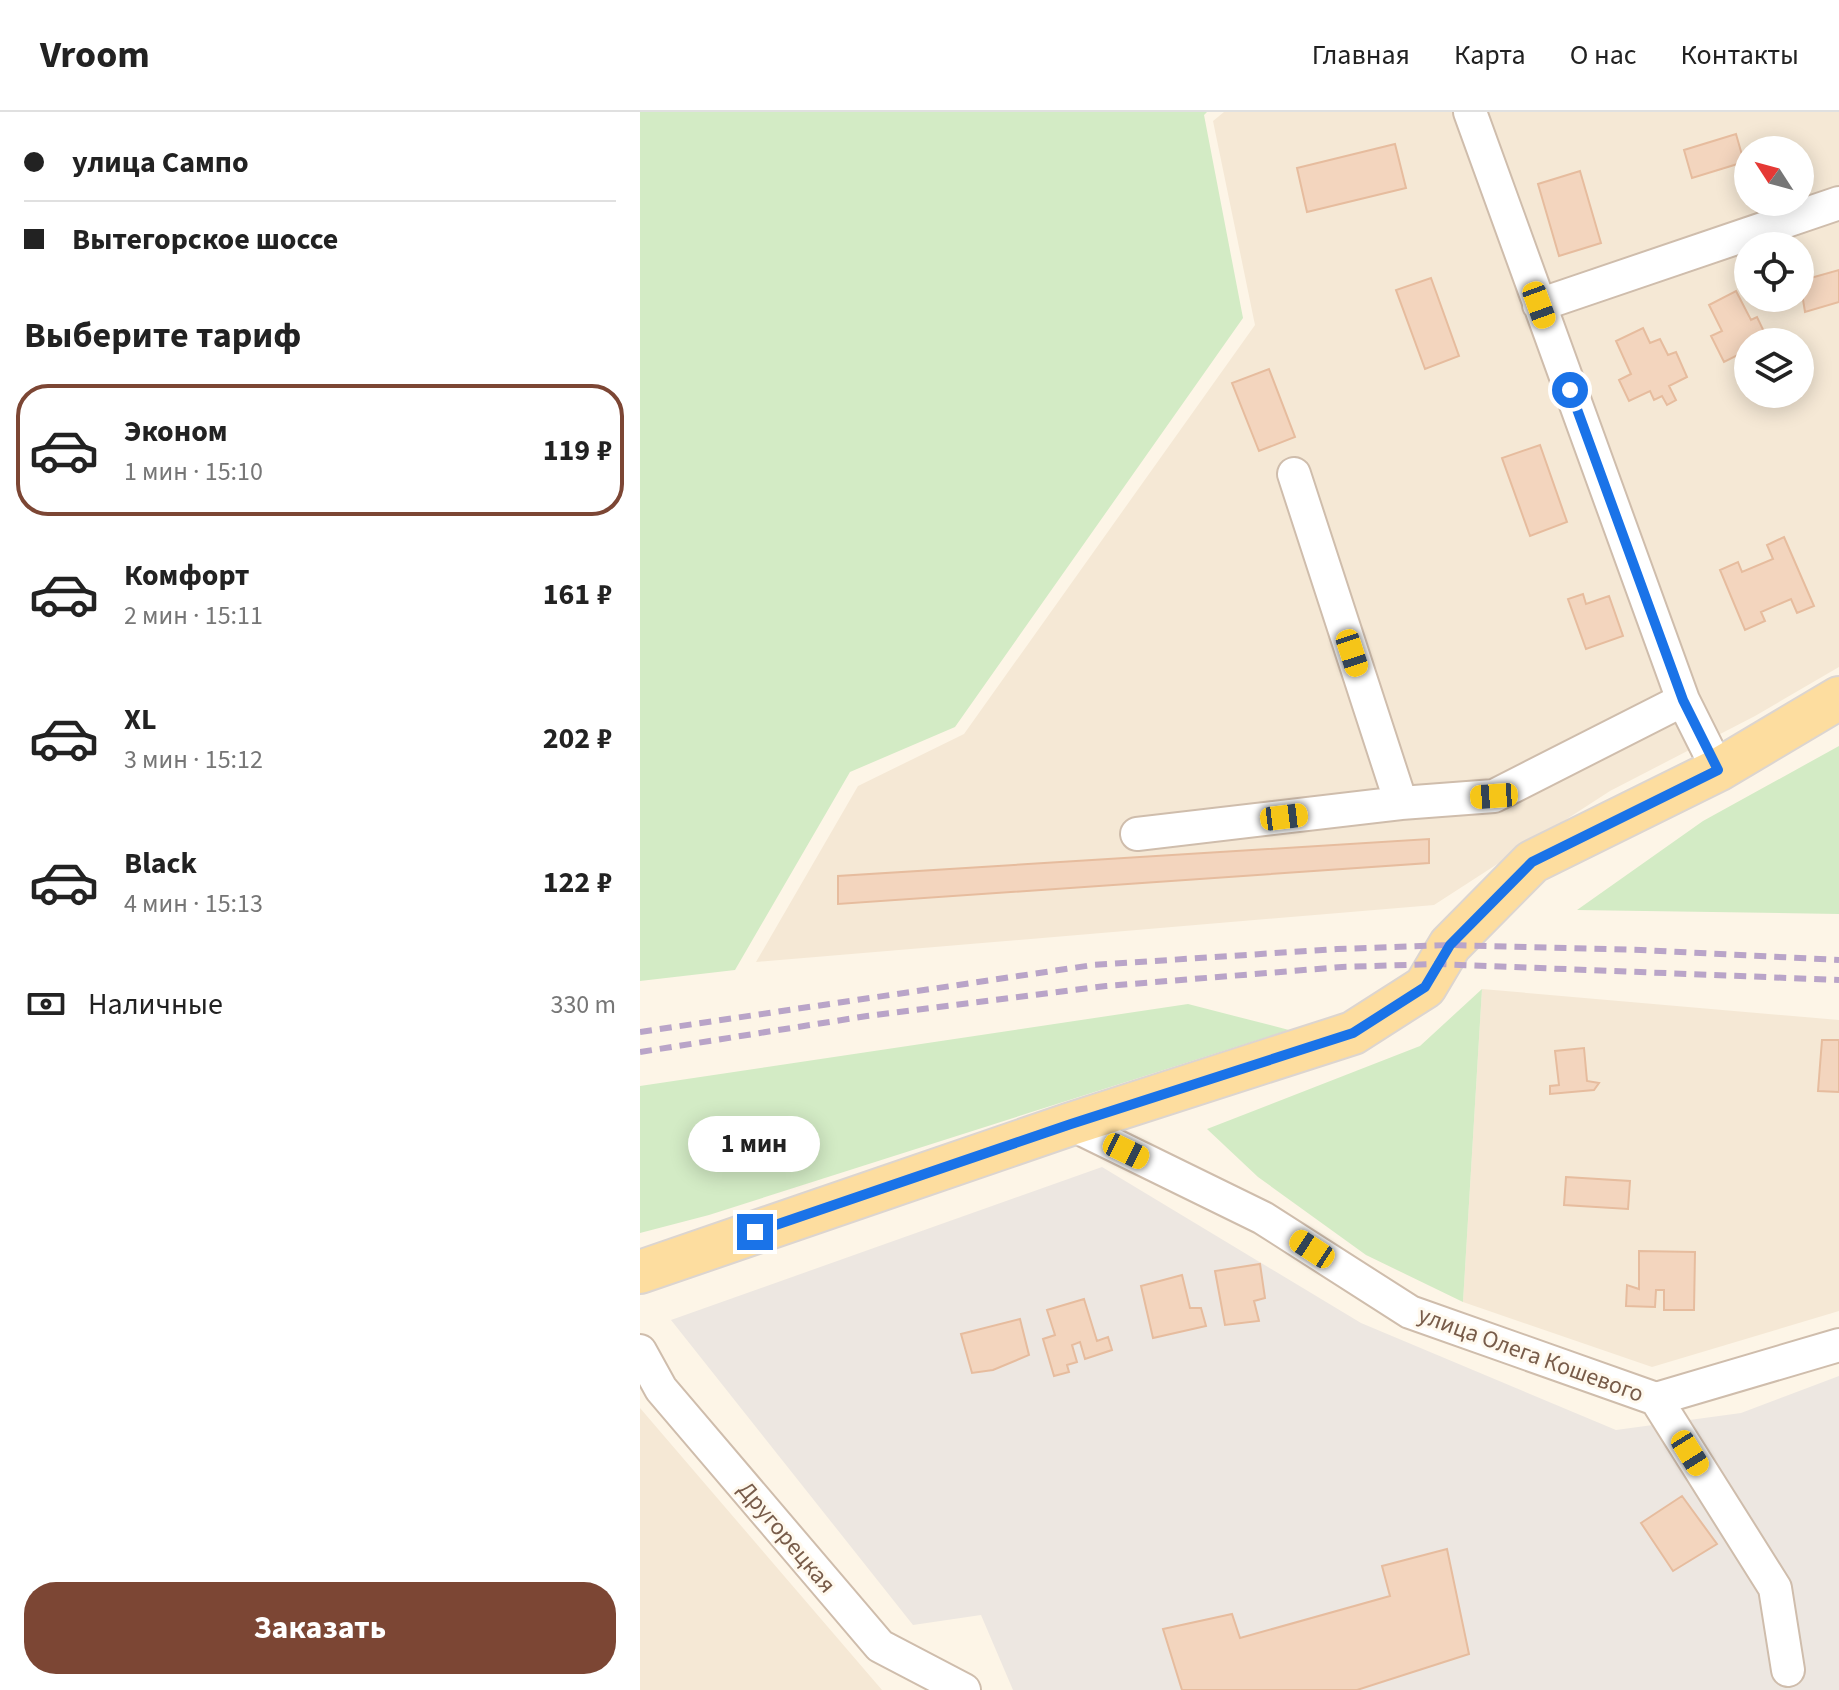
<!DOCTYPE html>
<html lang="ru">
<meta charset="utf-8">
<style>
:root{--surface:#fff;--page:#f2f2f2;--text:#222;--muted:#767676;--line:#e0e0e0;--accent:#7c4634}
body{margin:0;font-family:"Source Sans 3",sans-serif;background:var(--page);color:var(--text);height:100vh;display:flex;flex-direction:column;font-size:30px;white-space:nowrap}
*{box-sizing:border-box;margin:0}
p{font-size:26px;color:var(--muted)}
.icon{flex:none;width:44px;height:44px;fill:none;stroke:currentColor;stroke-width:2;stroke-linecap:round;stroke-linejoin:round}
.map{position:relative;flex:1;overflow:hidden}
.drawer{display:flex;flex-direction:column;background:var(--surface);width:640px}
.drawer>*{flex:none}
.top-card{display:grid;align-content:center;height:176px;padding:0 24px;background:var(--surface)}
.needle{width:52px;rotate:306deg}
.buttons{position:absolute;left:1094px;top:24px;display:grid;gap:16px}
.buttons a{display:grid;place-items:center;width:80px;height:80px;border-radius:50%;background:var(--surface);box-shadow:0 4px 20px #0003;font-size:40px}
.end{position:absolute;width:36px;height:36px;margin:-18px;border:10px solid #1a73e8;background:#fff;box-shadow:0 0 0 4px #fff}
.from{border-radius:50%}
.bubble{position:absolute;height:56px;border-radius:28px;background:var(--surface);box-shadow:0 4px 20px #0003;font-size:26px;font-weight:700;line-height:56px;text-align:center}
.car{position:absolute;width:24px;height:48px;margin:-24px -12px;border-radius:10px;box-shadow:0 0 6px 2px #0007;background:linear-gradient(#f5c518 24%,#345 0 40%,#f5c518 0 76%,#345 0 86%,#f5c518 0)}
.top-card b{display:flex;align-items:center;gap:28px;height:76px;font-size:30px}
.top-card b+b{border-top:2px solid var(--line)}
.top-card i{width:20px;height:20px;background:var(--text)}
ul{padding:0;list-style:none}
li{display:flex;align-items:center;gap:24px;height:132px;margin:0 16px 12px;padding:0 8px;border:4px solid transparent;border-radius:32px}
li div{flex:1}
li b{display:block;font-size:30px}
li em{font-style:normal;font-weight:700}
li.current{border-color:var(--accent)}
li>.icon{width:72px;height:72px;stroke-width:1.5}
h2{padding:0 24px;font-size:36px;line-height:96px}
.pay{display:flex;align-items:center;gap:20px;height:88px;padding:0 24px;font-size:30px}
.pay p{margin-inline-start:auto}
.button{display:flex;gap:16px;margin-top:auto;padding:16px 24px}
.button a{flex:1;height:92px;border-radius:32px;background:var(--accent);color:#fff;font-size:32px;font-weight:700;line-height:92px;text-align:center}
header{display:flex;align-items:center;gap:48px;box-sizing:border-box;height:112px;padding:0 40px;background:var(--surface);border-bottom:2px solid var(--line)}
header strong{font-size:38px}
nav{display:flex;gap:44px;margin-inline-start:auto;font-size:28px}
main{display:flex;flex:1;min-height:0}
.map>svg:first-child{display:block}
</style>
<header>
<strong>Vroom</strong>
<nav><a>Главная</a><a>Карта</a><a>О нас</a><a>Контакты</a></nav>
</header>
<main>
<section class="drawer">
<div class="top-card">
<b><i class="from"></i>улица Сампо</b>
<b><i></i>Вытегорское шоссе</b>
</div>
<h2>Выберите тариф</h2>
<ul>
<li class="current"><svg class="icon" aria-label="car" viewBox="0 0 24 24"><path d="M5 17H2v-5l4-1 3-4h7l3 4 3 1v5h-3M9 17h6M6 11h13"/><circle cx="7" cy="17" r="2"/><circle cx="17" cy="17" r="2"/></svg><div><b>Эконом</b><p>1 мин · 15:10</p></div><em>119 ₽</em></li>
<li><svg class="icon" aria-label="car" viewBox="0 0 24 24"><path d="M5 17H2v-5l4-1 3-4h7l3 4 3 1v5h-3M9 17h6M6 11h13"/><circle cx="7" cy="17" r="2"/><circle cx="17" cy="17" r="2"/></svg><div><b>Комфорт</b><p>2 мин · 15:11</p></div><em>161 ₽</em></li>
<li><svg class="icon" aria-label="car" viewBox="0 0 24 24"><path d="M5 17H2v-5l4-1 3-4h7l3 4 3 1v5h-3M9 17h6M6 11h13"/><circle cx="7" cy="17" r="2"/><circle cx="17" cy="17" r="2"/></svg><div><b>XL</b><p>3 мин · 15:12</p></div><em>202 ₽</em></li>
<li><svg class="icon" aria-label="car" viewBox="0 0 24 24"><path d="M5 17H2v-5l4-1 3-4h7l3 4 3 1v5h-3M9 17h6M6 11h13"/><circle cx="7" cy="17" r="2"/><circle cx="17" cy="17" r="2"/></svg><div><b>Black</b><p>4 мин · 15:13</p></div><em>122 ₽</em></li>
</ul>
<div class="pay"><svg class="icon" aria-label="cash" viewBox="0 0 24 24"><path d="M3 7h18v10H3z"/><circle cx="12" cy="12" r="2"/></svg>Наличные<p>330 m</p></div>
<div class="button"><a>Заказать</a></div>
</section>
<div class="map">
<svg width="1199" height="1578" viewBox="0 0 1199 1578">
<rect width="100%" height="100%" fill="#fdf5e7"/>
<path fill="#f5e8d5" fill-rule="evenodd" d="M584,0H1199V555L1115,604L970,679L794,793L116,850L218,674L324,622L615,213L573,9ZM1108,38H1160V90H1108ZM1108,134H1160V186H1108ZM1108,230H1160V282H1108Z
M842,877L1199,908V1199L1012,1255L823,1190Z
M0,1296L242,1578H0Z"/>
<path fill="#ede7e1" d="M462,1055L721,1211L976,1318L1101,1301L1199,1264V1578H373L341,1503L273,1513L31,1208Z"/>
<path fill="#d3ebc5" d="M0,0H567L564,3L603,206L315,615L210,660L95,858L0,869Z
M1199,634V802L937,798L1063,709Z
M842,877L823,1190L726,1143L618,1065L567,1017L780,934Z
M548,892L649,918L69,1103L0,1121V974Z"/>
<path fill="#f3d5be" stroke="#e6bc9e" stroke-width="2" d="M1096,22L1104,50L1052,66L1044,38Z
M755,32L766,76L667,100L657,56Z
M940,59L961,131L919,144L898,72Z
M1199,158V190L1165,200L1160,169Z
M791,166L819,244L785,257L756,178Z
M1096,179L1111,208L1117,205L1128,228L1108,230V238L1084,250L1071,224L1082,219L1069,193Z
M1003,216L1010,231L1020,227L1028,243L1036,240L1047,265L1029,274L1036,288L1027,293L1022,284L1014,288L1010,279L989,289L979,268L991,262L976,229Z
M629,257L655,325L619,339L592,271Z
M900,333L927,410L890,424L862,346Z
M1144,425L1174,494L1157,501L1151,487L1121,500L1125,509L1105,518L1080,458L1098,450L1102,460L1133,447L1127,433Z
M943,482L946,492L969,484L983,524L946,537L928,487Z
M789,727V751L198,792V764Z
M1182,928H1199V980L1178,979Z
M944,936L947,969L959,971L954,978L910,982V974L919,973L915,939Z
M926,1065L990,1069L988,1097L924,1093Z
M999,1139L1055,1140L1054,1198H1024V1178H1016L1015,1195L986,1194L987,1173L999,1177Z
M620,1152L625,1186L614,1189L619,1209L585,1213L575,1159Z
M542,1163L550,1196H561L566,1214L513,1226L501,1174Z
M444,1187L457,1229L468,1225L472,1238L445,1247L440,1230L432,1233L437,1250L427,1253L429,1260L414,1264L403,1227L415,1223L407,1198Z
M380,1207L389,1243L353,1258L332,1261L321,1222Z
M1042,1384L1077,1432L1033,1459L1001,1411Z
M807,1437L829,1542L717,1578H542L523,1517L592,1502L600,1526L750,1484L742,1454Z"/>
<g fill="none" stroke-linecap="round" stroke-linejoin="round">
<g stroke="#cfbdac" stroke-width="36">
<path id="minor" d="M830,0L1043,588L1078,658
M899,193L1199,91
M654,362L761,691
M497,722L761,691L854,684L1043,588
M431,1012L623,1106L770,1200L1016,1287L1199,1233
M0,1239L21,1277L240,1534L324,1578
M1016,1287L1135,1476L1148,1558"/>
</g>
<g stroke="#dcd5d0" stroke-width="46">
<path id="major" d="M0,1160L431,1012L713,921L785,875L810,833L892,750L1078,658L1199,586"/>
</g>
<use href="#minor" stroke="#fff" stroke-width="32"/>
<use href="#major" stroke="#fddd9f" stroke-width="42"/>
<path stroke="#b9a4c8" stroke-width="6" stroke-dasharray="12 8" stroke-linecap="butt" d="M0,920L453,853L697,837L810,833L1001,838L1199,848
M0,940L227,904L466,874L702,855L798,852L1199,868"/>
</g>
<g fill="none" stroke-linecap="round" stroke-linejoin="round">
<path stroke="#1a73e8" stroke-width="10" d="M115,1120L431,1012L713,921L785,875L810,833L892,750L1078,658L1043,588L930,278"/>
</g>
<g text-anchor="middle" stroke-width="6" stroke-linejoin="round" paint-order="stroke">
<g font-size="24" fill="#785c4a" stroke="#fff9ee">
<text transform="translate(891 1242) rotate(20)" y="8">улица Олега Кошевого</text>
<text transform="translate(147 1425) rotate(50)" y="8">Другорецкая</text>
</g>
</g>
</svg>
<div class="buttons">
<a><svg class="needle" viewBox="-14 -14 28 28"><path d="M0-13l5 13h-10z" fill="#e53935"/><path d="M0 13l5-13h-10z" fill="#767676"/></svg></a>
<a><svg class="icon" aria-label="locate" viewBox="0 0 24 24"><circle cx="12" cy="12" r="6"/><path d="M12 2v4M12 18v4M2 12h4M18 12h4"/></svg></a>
<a><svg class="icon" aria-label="layers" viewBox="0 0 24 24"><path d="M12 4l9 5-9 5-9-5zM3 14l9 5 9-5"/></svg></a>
</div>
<i class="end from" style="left:930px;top:278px"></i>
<i class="end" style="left:115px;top:1120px"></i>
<div class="bubble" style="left:48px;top:1004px;width:132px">1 мин</div>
<i class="car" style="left:899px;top:193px;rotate:160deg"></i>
<i class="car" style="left:712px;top:541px;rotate:162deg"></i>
<i class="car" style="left:854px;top:684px;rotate:266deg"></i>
<i class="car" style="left:644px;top:705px;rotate:83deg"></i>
<i class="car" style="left:486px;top:1039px;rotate:116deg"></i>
<i class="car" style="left:672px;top:1137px;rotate:303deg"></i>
<i class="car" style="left:1050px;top:1341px;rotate:148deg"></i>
</div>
</main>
